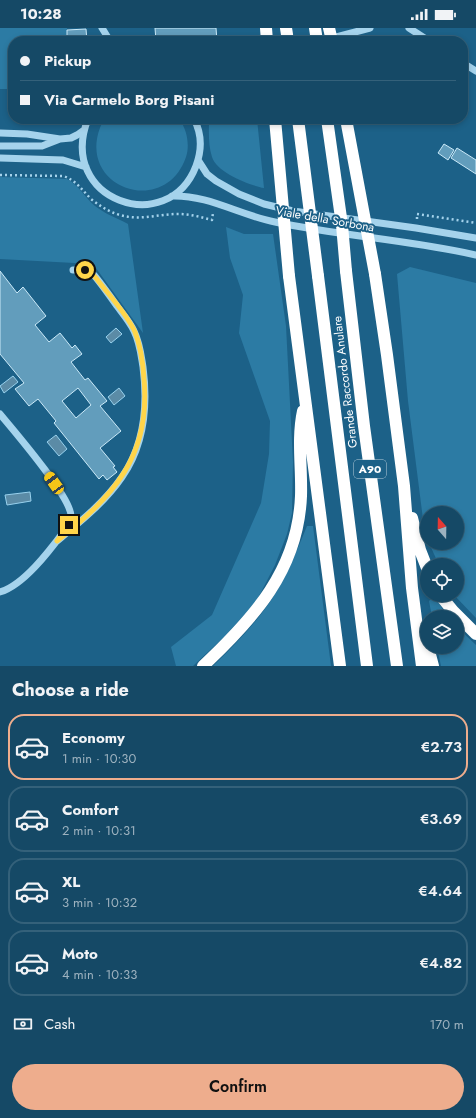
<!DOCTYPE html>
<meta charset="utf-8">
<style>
:root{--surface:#154966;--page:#1e506c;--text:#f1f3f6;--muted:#9db2bf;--line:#34617a;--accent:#eead8d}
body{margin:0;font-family:Jost,sans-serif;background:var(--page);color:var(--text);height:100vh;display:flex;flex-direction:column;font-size:15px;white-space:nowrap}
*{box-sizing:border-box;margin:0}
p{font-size:13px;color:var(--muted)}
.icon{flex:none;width:22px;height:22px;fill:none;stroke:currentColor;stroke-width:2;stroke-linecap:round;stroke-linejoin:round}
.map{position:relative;height:638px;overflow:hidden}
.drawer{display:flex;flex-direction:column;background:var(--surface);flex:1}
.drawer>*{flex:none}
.guide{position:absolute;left:8px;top:8px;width:460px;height:88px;border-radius:16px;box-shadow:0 2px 6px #0003,0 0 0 1px var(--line);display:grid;align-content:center;height:88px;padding:0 12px;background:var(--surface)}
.needle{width:26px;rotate:340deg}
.controls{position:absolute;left:420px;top:478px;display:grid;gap:8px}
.controls a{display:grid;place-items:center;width:44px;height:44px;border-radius:50%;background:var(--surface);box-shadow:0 2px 6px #0003,0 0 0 1px var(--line);font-size:20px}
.end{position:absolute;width:18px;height:18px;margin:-9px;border:5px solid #ffd54a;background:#111;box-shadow:0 0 0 2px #111}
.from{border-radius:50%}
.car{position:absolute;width:12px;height:24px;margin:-12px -6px;border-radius:5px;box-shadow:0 0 3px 1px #0007;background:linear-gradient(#f5c518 24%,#345 0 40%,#f5c518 0 76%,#345 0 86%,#f5c518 0)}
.guide b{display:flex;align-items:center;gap:14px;height:38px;font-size:15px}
.guide b+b{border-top:1px solid var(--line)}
.guide i{width:10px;height:10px;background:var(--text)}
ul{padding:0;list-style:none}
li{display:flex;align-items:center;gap:12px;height:66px;margin:0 8px 6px;padding:0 4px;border:2px solid var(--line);border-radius:16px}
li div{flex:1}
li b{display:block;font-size:15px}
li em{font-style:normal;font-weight:600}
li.on{border-color:var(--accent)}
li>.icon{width:36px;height:36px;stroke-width:1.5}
h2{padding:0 12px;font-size:18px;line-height:48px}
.pay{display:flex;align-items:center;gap:10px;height:44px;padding:0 12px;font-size:15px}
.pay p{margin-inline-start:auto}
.cta{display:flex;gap:8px;margin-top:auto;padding:8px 12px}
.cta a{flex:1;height:46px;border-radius:24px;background:var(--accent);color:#111;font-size:16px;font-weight:600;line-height:46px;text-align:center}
.status{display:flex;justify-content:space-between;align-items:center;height:28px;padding:0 20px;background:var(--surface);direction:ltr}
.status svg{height:11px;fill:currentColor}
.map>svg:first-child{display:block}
</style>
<div class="status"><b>10:28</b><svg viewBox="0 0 49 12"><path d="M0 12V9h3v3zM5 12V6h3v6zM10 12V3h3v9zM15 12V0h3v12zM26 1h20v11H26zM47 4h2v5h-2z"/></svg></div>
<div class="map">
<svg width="476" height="638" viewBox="0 0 476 638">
<rect width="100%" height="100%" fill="#1c6188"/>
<path fill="#2c7ba4" d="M0,0H67V13H13V61H0Z
M104,91H179C187,101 190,117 186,129C164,193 69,157 104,91Z
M209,91H257L264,160C249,157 217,145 212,129C208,117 209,103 209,91Z
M0,149L67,151C79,157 85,170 95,178C105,186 117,190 128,196L143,305L93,236L0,231Z
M226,199L244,206H273L286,298L293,434L292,485L287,506L275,537L256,574L224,609L193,638H176L171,619L212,587L261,475L269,426L270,393L239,305L243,267L230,230Z
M410,239L476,255V590L454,567H457V537H439L429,515H457V485H427V512L425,507L408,373L397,246Z
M307,498H313L331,638H213C237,615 260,591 277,563C289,542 298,520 307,498Z
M434,568L448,589H432L429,573Z
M457,599L476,617V638H441L437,619H457Z"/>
<path fill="#5b8ba6" stroke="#98d1ed" d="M116,300L122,306L111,315L106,309Z
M13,348L18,354L4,365L0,358Z
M119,360L125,368L114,377L108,369Z
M56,407L67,421L59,428L47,414Z
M30,464L31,473L7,477L5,467Z"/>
<path fill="#629dbc" stroke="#cae9f8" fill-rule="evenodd" d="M155,0H216L217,13H156Z
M86,1L87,13H67V2Z
M444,116L454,122L448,132L438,125Z
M457,120L476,132V146L451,130Z
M0,243L17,265L23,259L46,288L35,297L49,314L60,305L72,320L75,317L82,326L71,334L85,352L88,350L107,373L100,378L121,403L100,420L115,438L113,439L117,444L107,452L103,447L99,451L54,395L56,393L38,371L29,378L15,361L24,355L0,326ZM78,360L91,377L76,390L62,373Z"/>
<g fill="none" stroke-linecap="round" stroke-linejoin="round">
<path stroke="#a5d3ec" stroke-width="2.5" stroke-dasharray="2 3" stroke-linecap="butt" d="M0,147L63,148C76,152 82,162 91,171C100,178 109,184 120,187C140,193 158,186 178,186C190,186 201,189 212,192L213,185
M417,191V186L476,195"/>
<path stroke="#a5d3ec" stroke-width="7" d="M102,0L110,13
M409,0L429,13
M321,13L370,0
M463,35L476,43
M88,91C56,172 168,211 196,138C202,122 202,106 194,91
M0,105L27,106L60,111L71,110L77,107L84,102
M0,118H42L60,111
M0,130L63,132L86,139
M198,132L207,146L216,153L239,166L264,176L293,183L416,200L476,210
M172,168C209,167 239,187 275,194C341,208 410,212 476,227
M0,386C15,404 71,469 71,488C71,494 68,498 65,502C50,522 24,557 0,564
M57,513C80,494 105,474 122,449C145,416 148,378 143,339C141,327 140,315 134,303C130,294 123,286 117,278C110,268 102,257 94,247L85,242H73"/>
<path stroke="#fff" stroke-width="12" d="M266,0L267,13
M286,0L288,13
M315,0L317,13
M346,243L364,398L397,638
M375,246L387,327L404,458L412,560L422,638
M289,248L340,638
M318,248L367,638
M412,490L420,522L427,540
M440,567L453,583L476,606
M428,619L433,638
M203,638C254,590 298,542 301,468C302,440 297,411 303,383"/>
<path stroke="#fff" stroke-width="12" d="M329,0L332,13
M275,91L289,248
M298,91L318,248
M327,91L342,197L346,243
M346,91L375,246"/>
</g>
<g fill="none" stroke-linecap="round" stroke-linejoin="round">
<path stroke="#ffd54a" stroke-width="5" d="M69,497L57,513C113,468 151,429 144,351C143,335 141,319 135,304C127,286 108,266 96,250L90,244L85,242"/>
</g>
<g text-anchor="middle" stroke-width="4" stroke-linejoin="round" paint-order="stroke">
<rect fill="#1c6188" stroke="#bbd0db" stroke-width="1" x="354" y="432" width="32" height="18" rx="3"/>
<g font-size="11" font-weight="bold" fill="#fff">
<text x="370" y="445">A90</text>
</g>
<g font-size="12" fill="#fff" stroke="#1c6188">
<text transform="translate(325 191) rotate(10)" y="4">Viale della Sorbona</text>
<text transform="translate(345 354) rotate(-97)" y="4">Grande Raccordo Anulare</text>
</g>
</g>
</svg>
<div class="controls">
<a><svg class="needle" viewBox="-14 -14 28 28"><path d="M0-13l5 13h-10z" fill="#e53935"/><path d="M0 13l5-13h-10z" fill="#9db2bf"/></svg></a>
<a><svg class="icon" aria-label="locate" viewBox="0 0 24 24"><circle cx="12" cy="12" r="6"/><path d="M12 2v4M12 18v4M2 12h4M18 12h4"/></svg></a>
<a><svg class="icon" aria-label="layers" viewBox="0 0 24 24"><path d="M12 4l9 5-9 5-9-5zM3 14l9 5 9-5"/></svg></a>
</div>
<i class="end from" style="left:85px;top:242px"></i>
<i class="end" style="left:69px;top:497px"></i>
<i class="car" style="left:54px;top:455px;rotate:324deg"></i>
<div class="guide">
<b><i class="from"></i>Pickup</b>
<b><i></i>Via Carmelo Borg Pisani</b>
</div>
</div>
<section class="drawer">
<h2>Choose a ride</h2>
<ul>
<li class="on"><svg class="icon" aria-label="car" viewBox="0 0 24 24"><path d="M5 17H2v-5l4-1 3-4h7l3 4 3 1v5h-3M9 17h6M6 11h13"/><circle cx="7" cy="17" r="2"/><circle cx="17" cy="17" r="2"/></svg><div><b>Economy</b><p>1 min · 10:30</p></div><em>€2.73</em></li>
<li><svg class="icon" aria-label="car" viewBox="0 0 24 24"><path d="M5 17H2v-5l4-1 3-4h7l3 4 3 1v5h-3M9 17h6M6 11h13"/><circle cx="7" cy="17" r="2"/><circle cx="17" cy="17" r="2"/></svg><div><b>Comfort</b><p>2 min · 10:31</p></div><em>€3.69</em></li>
<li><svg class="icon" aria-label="car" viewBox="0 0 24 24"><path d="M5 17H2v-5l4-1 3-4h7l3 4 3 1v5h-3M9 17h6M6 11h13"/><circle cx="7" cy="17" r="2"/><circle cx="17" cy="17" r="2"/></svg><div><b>XL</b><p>3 min · 10:32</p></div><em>€4.64</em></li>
<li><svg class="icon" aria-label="car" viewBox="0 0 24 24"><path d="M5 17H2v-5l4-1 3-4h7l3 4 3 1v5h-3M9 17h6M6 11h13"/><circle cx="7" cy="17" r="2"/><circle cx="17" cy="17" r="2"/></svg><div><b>Moto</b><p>4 min · 10:33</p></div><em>€4.82</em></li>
</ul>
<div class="pay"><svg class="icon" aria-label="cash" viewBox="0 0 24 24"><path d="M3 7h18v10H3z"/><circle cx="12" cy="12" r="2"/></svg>Cash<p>170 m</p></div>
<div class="cta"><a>Confirm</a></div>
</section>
